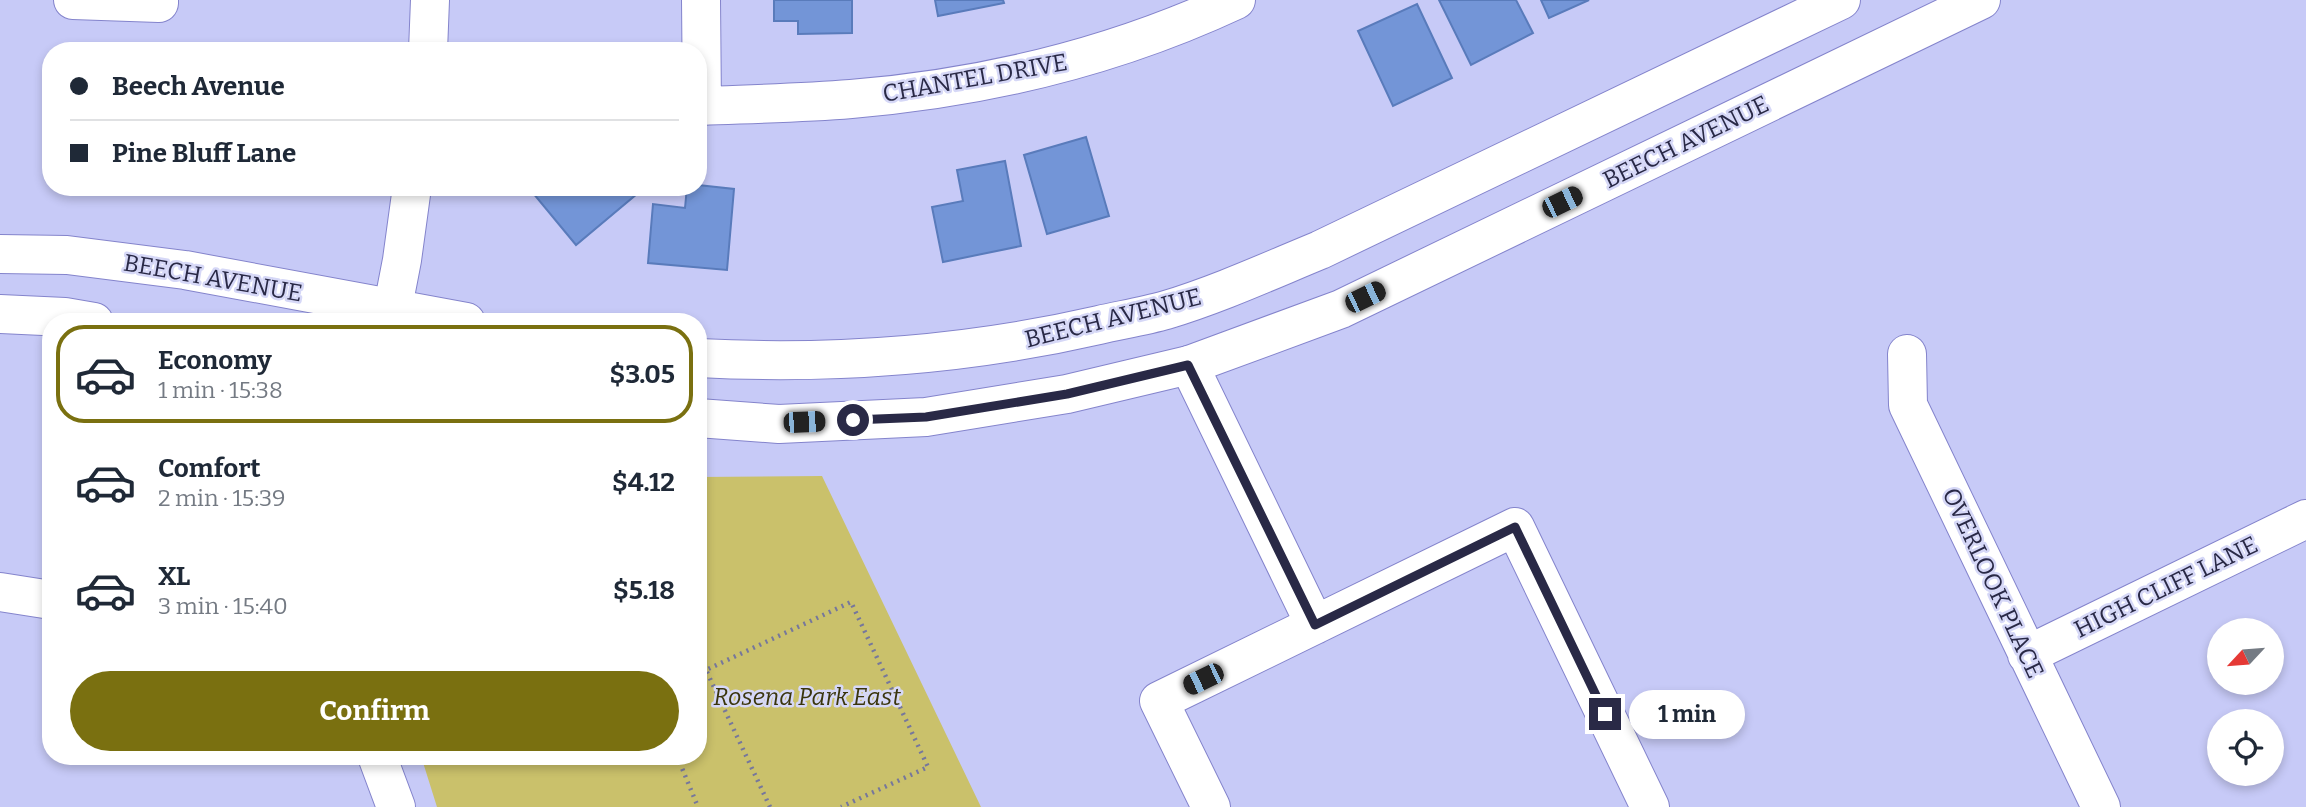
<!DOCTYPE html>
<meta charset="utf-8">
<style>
:root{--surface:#fff;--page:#f6f6f7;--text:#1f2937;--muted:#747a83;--line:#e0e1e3;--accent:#7a7010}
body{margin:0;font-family:Bitter,serif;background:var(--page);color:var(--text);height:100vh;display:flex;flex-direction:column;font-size:26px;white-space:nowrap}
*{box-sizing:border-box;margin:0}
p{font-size:23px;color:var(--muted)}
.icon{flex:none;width:38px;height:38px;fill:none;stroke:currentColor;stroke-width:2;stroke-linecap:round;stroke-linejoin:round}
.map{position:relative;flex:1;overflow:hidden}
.sheet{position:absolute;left:42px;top:313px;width:665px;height:452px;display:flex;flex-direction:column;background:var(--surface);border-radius:28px;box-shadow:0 4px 10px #0003}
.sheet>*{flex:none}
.top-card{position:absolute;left:42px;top:42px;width:665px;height:154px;border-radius:28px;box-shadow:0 4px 10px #0003;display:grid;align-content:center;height:154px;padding:0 28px;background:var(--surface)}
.needle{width:46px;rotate:244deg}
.fabs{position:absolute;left:2207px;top:618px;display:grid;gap:14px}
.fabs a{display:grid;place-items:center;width:77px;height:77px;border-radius:50%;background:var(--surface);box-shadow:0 4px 10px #0003;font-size:35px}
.end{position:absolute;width:32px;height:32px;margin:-16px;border:9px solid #292946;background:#fff;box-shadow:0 0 0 4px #fff}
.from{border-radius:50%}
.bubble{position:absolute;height:49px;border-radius:24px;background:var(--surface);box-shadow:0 4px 10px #0003;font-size:23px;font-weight:700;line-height:49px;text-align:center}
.car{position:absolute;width:21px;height:42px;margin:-21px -10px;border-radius:9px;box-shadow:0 0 5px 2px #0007;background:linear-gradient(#222 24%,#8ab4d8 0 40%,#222 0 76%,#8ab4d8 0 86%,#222 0)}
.top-card b{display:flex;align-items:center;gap:24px;height:66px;font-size:26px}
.top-card b+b{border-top:2px solid var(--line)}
.top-card i{width:18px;height:18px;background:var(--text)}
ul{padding:12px 0 0;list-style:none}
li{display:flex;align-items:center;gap:21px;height:98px;margin:0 14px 10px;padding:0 14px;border:4px solid transparent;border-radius:28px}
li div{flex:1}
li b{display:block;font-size:26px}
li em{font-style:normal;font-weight:700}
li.selected{border-color:var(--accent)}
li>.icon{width:63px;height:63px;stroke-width:1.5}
.action{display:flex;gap:14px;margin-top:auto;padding:14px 28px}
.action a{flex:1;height:80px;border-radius:42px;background:var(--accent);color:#fff;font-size:28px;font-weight:700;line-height:80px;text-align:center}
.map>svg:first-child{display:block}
</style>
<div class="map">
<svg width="2306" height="807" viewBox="0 0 2306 807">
<rect width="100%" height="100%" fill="#c7caf7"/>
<path fill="#cac16b" d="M822,476L981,807H437L421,756H698V477Z"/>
<path fill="#7395d7" stroke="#597bbb" stroke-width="2" d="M774,0H852V33L798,34V21H774Z
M935,0H1003L1004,3L938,16Z
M1439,0H1516L1533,33L1471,65Z
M1541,0H1589L1549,18Z
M1417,4L1452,78L1393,106L1358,31Z
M1086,137L1109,216L1047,234L1024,155Z
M1005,161L1021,246L943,262L932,207L963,201L957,170Z
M698,185L734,189L727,270L648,263L653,204L685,208L687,187H698Z
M528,187H633L638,193L576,245Z"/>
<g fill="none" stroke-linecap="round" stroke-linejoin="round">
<g stroke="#8484cc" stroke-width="40">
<path id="minor" d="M73,0L159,3V0
M701,0L702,106C752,104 802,103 851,99C985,88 1114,57 1236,0
M428,51L430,0
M390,322L402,260L412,187
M1907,354L1908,405L2101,807
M1189,365L1315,625
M0,592L51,600
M2027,655L2306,519
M377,756L396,807
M1211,807L1159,701L1515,527L1650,807"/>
</g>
<g stroke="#8484cc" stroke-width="40">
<path id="major" d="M0,254L67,255L185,270L466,322
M0,314L65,317L94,322
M698,358C833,365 968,355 1099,325C1121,320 1145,316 1166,310C1219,294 1269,271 1320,250L1841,0
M698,418L779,424L926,417L1067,394L1189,365L1341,309L1981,0"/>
</g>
<path stroke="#76779c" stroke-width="4.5" stroke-dasharray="2 5" stroke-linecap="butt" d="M677,756L698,807
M770,807L706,670L851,602L928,767L841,807"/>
<use href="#minor" stroke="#fff" stroke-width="38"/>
<use href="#major" stroke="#fff" stroke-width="38"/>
</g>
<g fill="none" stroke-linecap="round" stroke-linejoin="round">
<path stroke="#292946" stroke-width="9" d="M853,420L926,417L1067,394L1188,365L1315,625L1515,527L1605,714"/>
</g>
<g text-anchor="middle" stroke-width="5" stroke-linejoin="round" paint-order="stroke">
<g font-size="24" fill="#292946" stroke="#d6d8f7">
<text transform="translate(975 78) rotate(-10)" y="8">CHANTEL DRIVE</text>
<text transform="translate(1686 142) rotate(-26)" y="8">BEECH AVENUE</text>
<text transform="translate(213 278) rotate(10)" y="8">BEECH AVENUE</text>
<text transform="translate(1113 318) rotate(-14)" y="8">BEECH AVENUE</text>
<text transform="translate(1993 583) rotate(65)" y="8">OVERLOOK PLACE</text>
<text transform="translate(2166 587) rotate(-26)" y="8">HIGH CLIFF LANE</text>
</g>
<g font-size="24" font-style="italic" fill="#3a350c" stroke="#d6d8f7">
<text x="807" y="705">Rosena Park East</text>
</g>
</g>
</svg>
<div class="fabs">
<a><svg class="needle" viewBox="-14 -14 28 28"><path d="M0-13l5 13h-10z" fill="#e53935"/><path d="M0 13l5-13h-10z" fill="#747a83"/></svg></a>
<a><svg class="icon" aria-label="locate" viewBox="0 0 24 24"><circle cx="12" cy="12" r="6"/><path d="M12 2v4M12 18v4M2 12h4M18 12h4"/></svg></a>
</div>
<i class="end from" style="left:853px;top:420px"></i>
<i class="end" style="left:1605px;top:714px"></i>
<div class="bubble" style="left:1629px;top:690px;width:116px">1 min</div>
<i class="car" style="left:1562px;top:202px;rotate:64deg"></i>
<i class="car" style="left:1365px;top:297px;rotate:64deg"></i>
<i class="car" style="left:804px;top:422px;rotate:88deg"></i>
<i class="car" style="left:1203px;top:679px;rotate:244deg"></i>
<div class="top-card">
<b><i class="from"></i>Beech Avenue</b>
<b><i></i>Pine Bluff Lane</b>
</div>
<section class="sheet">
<ul>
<li class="selected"><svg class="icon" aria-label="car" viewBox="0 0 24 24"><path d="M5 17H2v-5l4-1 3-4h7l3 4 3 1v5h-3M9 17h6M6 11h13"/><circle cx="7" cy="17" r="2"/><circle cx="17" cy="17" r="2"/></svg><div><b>Economy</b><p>1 min · 15:38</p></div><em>$3.05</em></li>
<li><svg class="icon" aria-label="car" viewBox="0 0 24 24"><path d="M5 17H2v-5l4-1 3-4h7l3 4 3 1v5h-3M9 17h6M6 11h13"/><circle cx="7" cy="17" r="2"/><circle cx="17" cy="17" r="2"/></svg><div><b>Comfort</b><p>2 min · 15:39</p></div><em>$4.12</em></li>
<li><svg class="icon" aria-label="car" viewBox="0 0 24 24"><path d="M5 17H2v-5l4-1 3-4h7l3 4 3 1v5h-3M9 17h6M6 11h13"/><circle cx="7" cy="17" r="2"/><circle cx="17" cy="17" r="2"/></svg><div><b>XL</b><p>3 min · 15:40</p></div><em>$5.18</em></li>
</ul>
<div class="action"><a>Confirm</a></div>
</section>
</div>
